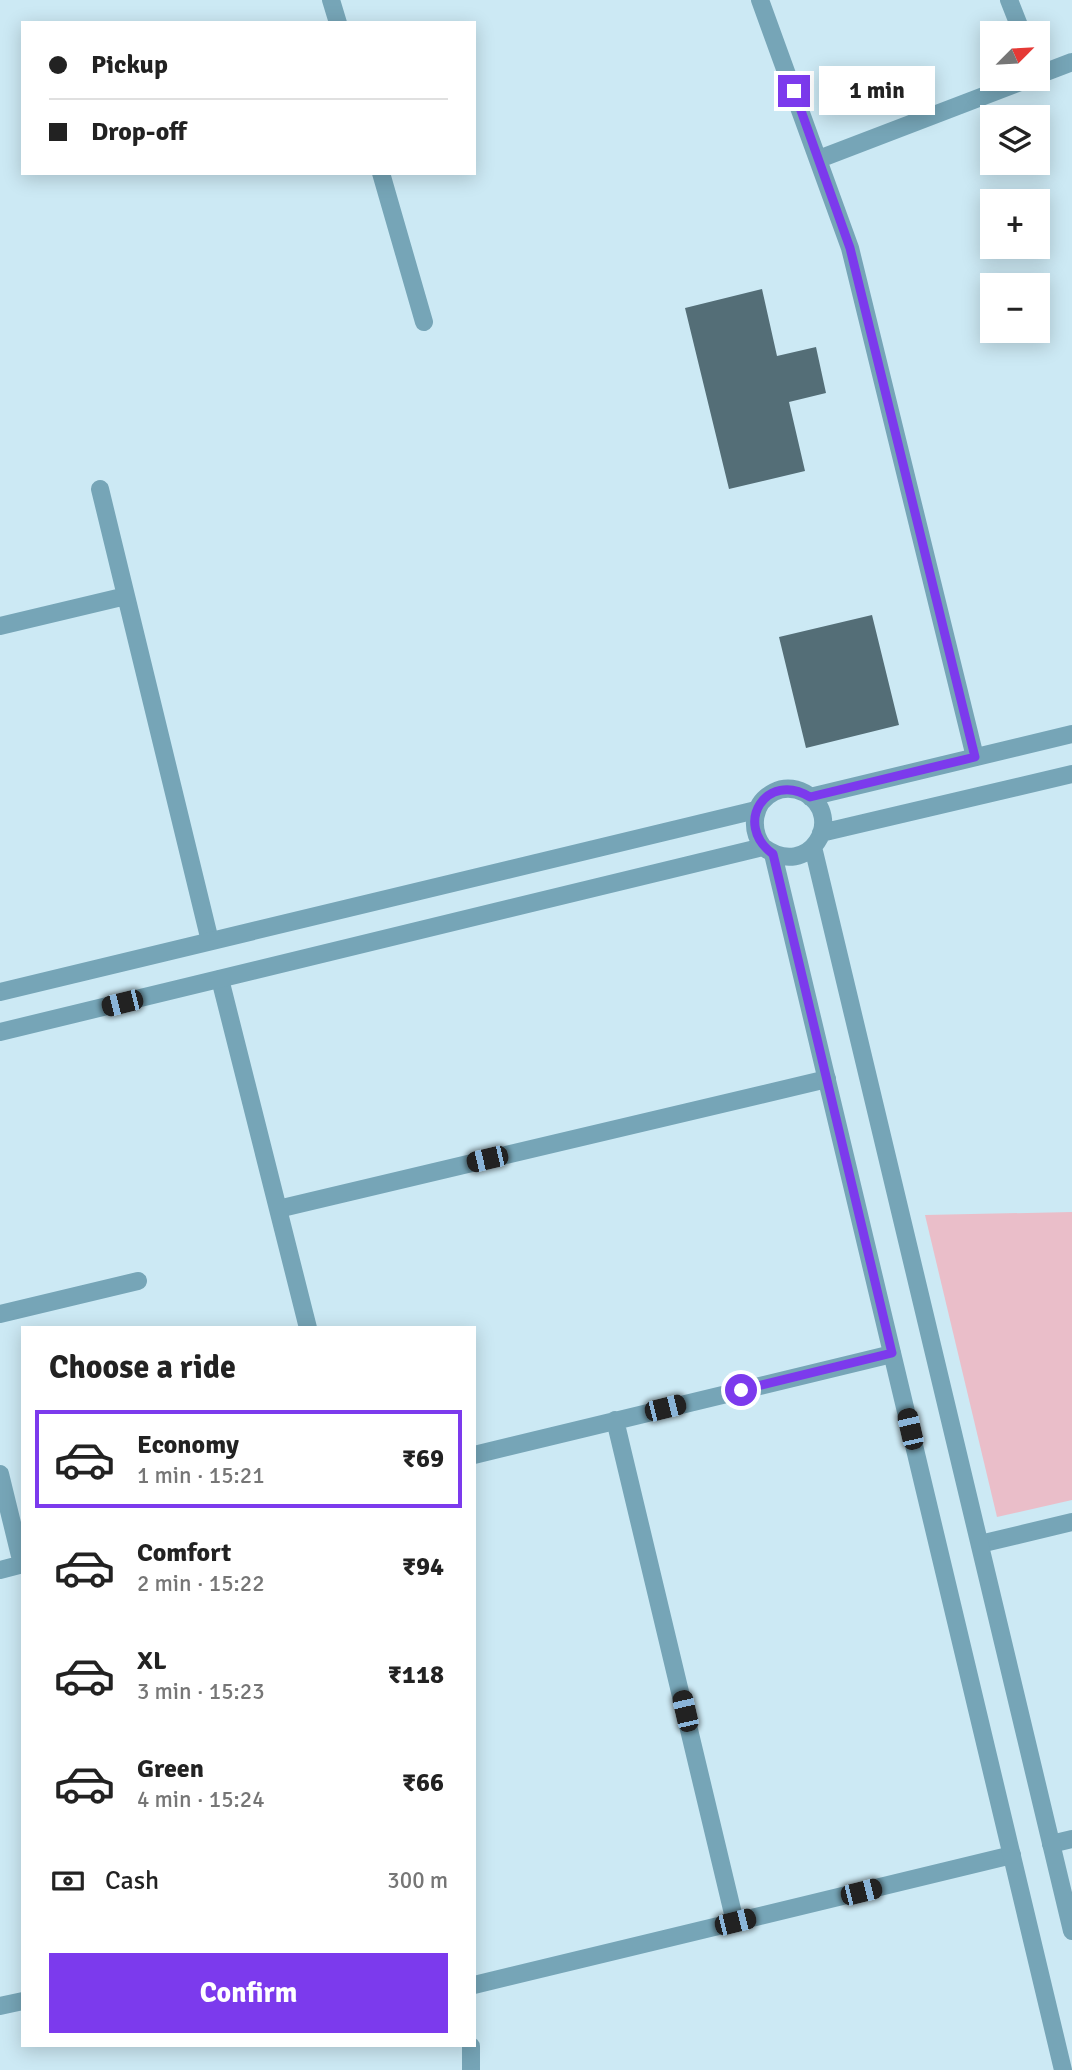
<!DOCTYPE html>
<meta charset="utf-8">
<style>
:root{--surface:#fff;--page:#f6f6f6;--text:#222;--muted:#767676;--line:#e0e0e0;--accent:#7c3aed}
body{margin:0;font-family:Signika,sans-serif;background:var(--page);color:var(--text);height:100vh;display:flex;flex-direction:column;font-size:26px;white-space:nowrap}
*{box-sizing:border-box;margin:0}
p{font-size:23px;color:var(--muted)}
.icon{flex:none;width:38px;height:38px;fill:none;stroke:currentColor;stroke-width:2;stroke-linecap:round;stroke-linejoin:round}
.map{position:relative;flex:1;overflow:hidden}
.details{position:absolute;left:21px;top:1326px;width:455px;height:721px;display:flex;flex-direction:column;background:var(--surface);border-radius:0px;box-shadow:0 4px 18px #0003}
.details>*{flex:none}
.guide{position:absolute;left:21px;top:21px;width:455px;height:154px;border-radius:0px;box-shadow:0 4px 18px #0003;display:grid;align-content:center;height:154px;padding:0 28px;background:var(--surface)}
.needle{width:46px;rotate:66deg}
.buttons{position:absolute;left:980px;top:21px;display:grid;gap:14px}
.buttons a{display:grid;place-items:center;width:70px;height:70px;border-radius:0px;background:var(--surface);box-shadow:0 4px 18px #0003;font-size:35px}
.end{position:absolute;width:32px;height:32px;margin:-16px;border:9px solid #7c3aed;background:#fff;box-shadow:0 0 0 4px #fff}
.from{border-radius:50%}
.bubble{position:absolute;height:49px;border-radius:0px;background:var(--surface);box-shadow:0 4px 18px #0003;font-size:23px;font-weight:800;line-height:49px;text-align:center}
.car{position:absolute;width:21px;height:42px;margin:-21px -10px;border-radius:9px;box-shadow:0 0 5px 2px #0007;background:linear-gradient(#222 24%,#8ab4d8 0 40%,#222 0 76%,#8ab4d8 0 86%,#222 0)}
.guide b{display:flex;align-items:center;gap:24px;height:66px;font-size:26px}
.guide b+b{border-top:2px solid var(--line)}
.guide i{width:18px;height:18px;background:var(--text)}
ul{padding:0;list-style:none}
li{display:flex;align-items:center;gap:21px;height:98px;margin:0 14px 10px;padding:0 14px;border:4px solid transparent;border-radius:0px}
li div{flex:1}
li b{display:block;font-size:26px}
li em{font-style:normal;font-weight:800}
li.active{border-color:var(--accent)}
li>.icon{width:63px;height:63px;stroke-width:1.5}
h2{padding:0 28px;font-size:32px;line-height:84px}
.pay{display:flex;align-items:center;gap:18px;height:77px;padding:0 28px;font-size:26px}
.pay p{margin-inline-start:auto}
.button{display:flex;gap:14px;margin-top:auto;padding:14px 28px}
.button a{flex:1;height:80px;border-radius:0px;background:var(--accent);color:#fff;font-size:28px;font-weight:800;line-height:80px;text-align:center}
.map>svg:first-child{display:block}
</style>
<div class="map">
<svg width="1072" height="2070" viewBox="0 0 1072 2070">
<rect width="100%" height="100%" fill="#cce9f4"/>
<path fill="#eabec9" d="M1072,1212V1500L997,1517L925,1215Z"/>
<path fill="#546e77" d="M762,289L777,356L816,347L826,393L789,402L805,471L729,489L685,308Z
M872,615L899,725L806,748L779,637Z"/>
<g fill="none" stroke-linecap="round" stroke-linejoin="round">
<path stroke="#76a5b7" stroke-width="18" d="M331,0L338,23
M760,0L850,248L975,757
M1009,0L1022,33
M1038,75L1072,62
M819,159L1028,79
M381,173L424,322
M100,489L210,941
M0,626L126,596
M220,979L308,1328
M278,1209L827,1079
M0,1314L138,1281
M615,1420L735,1922
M474,1455L892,1354
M0,1474L22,1564
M980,1544L1072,1522
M0,1570L23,1564
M1051,1844L1072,1839
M474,1985L1012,1855
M0,2006L23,2001
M471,2046V2070"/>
<path stroke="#76a5b7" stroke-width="18" d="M810,797L1072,734
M821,833L1072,774
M813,847L1072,1931
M773,854L1063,2070
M0,992L756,810
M0,1032L763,847C809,881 847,817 805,793C795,788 784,787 774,792C752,803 750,829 763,847"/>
</g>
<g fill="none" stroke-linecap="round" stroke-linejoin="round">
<path stroke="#7c3aed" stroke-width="9" d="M741,1390L892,1353L773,854C732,824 767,770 810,797L975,757L850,248L794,91"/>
</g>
</svg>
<div class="buttons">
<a><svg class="needle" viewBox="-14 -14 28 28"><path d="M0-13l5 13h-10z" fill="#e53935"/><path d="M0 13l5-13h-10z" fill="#767676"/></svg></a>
<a><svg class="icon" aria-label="layers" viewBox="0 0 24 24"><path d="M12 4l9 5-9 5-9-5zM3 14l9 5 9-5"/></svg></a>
<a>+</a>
<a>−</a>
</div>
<i class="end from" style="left:741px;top:1390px"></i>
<i class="end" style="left:794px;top:91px"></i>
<div class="bubble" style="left:819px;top:66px;width:116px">1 min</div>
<i class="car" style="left:122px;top:1003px;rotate:256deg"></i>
<i class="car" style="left:487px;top:1159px;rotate:257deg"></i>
<i class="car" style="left:665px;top:1408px;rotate:76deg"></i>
<i class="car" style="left:910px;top:1429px;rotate:347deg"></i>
<i class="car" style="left:685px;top:1711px;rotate:347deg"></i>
<i class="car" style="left:861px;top:1892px;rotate:76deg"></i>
<i class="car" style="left:735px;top:1922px;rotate:76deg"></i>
<div class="guide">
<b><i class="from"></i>Pickup</b>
<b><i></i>Drop-off</b>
</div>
<section class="details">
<h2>Choose a ride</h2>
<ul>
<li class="active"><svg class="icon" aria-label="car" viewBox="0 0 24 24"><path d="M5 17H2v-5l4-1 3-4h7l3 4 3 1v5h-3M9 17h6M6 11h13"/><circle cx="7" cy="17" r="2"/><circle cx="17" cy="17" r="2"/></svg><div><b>Economy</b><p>1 min · 15:21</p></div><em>₹69</em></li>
<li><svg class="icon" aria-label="car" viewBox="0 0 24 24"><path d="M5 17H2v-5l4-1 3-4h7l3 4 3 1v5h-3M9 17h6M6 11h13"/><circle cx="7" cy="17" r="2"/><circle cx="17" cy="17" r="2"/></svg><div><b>Comfort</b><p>2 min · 15:22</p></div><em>₹94</em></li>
<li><svg class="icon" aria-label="car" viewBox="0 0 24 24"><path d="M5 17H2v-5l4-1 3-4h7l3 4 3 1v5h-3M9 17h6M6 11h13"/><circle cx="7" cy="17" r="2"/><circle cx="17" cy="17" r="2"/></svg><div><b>XL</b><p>3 min · 15:23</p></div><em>₹118</em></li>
<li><svg class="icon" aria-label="car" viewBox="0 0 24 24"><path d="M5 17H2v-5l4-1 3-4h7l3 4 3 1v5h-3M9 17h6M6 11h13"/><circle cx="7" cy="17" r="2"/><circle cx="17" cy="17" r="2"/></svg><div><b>Green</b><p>4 min · 15:24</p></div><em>₹66</em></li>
</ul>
<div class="pay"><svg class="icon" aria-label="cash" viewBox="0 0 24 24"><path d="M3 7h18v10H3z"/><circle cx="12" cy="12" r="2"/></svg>Cash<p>300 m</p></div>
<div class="button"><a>Confirm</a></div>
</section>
</div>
